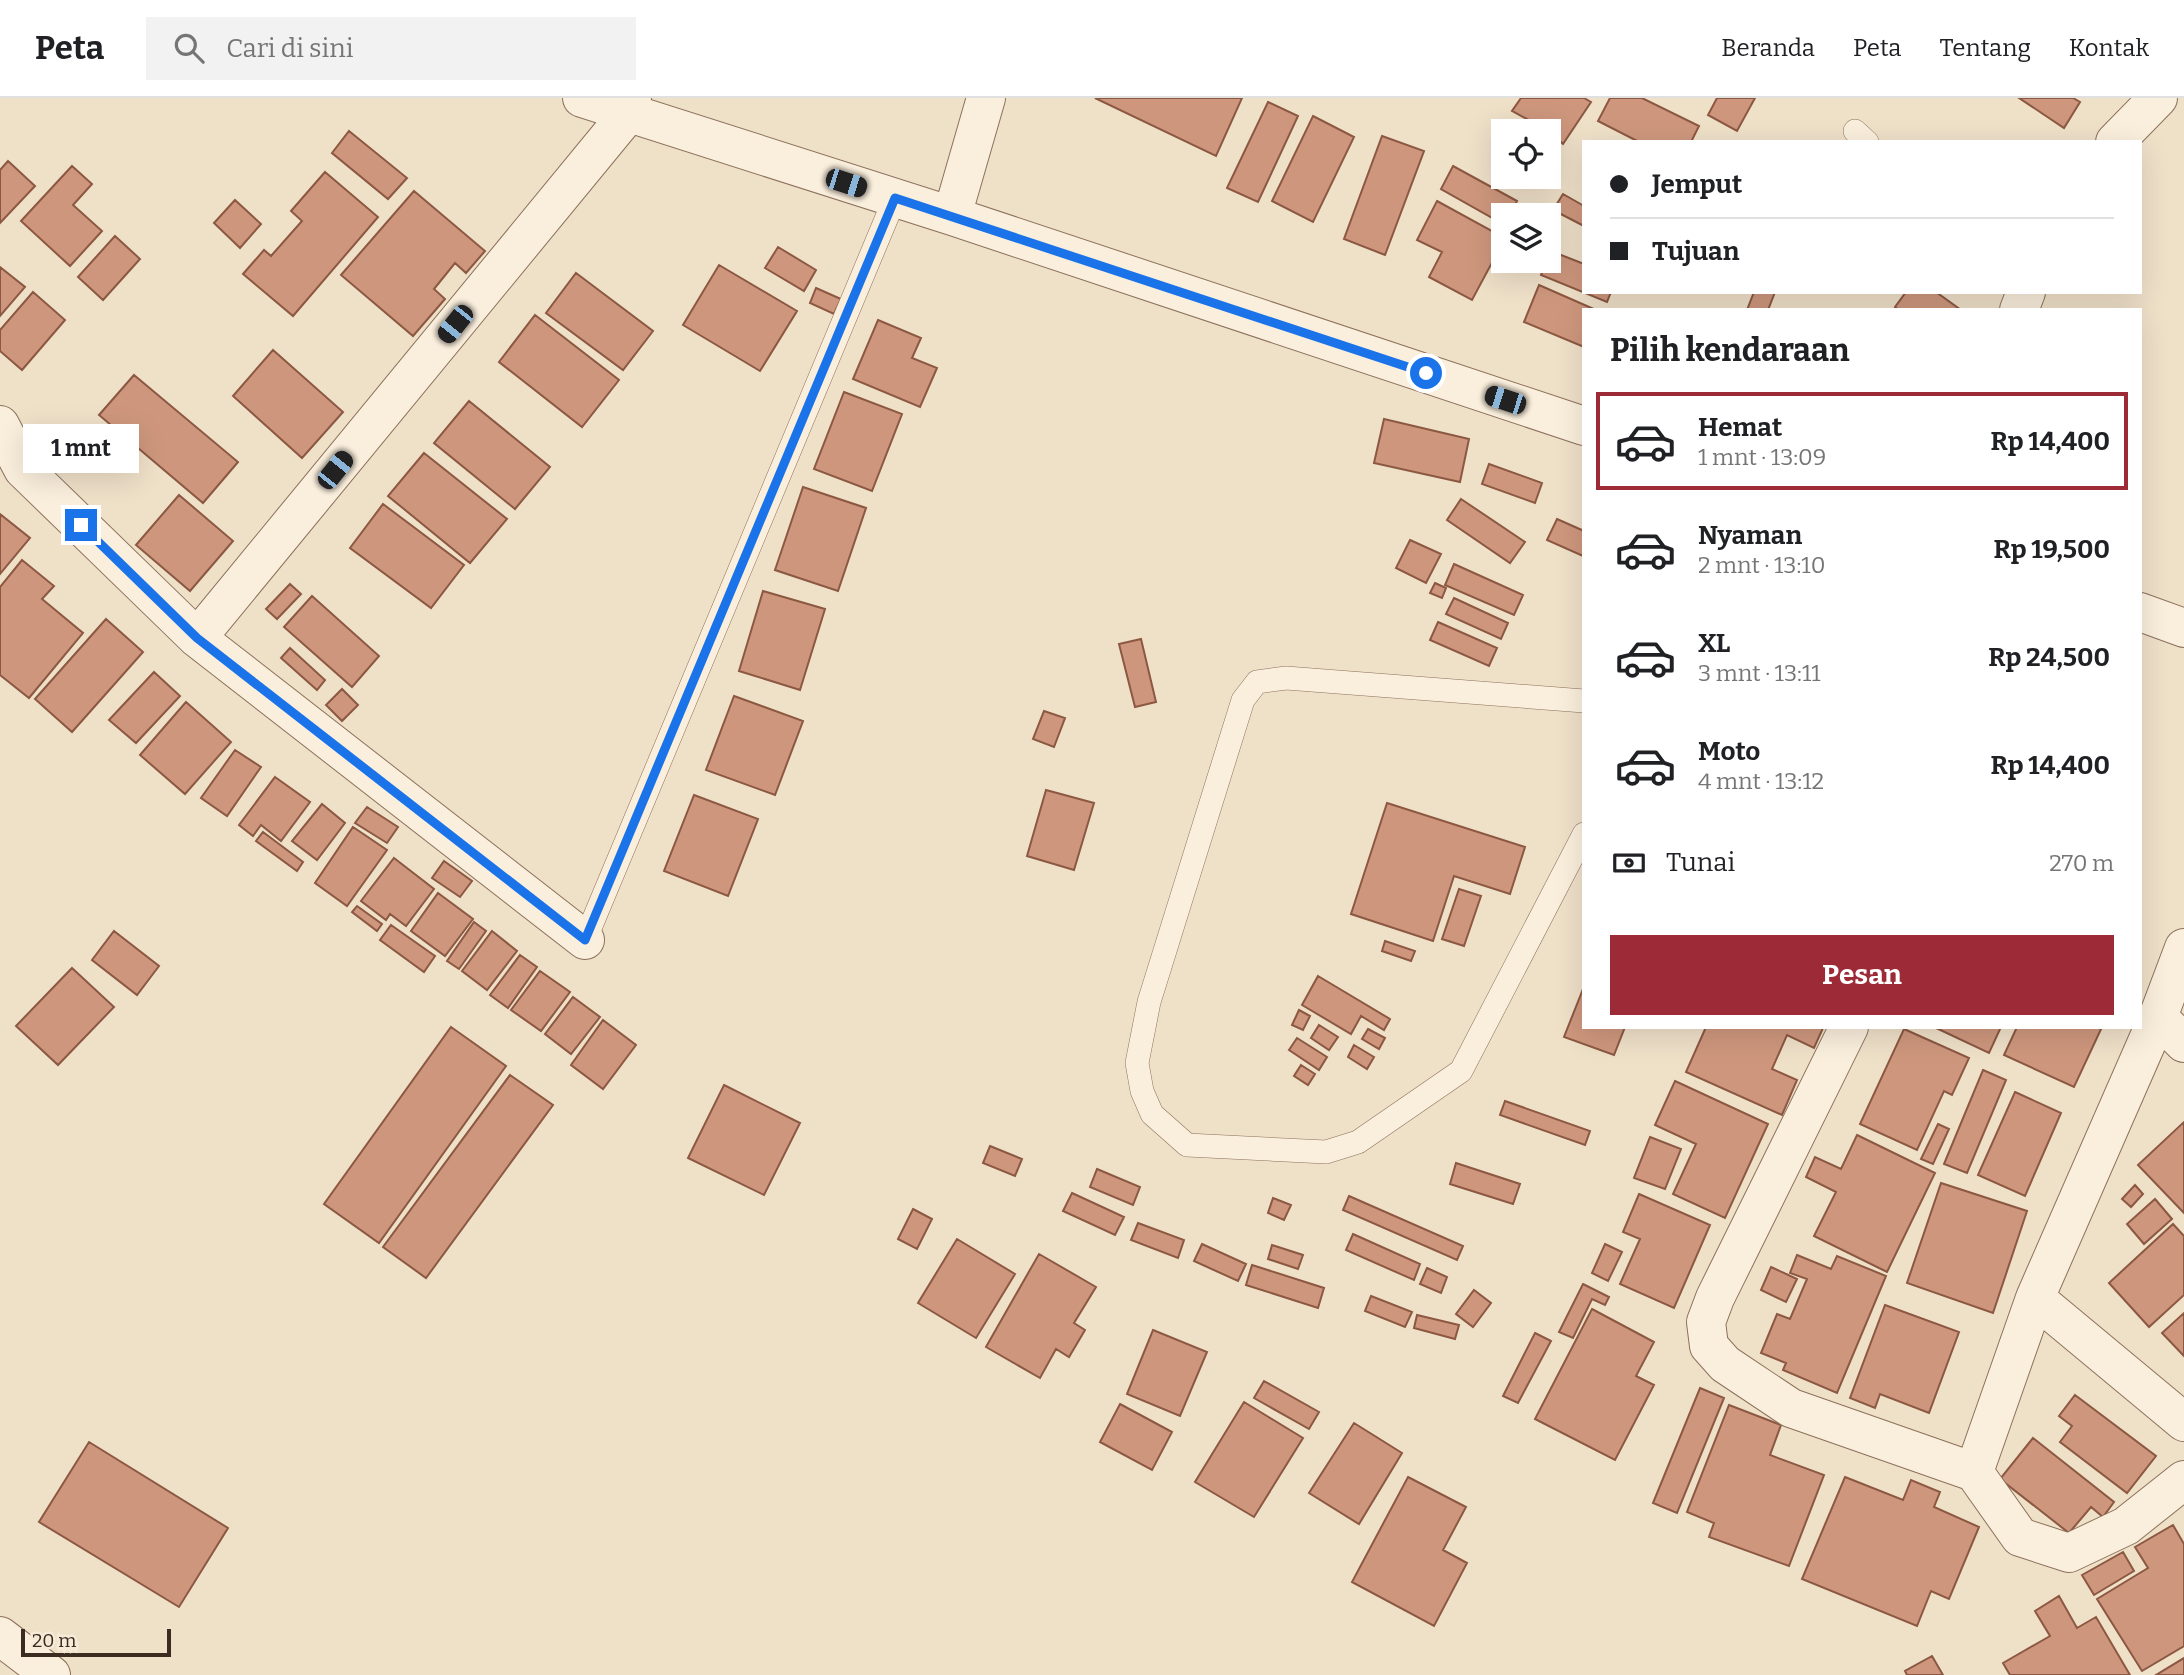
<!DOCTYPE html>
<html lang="id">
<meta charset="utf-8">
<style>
:root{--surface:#fff;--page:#f2f2f2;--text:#202124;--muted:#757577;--line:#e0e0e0;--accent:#9c2b37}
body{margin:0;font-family:Bitter,serif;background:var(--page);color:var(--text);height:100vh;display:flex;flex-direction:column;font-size:26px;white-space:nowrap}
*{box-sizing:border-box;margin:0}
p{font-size:23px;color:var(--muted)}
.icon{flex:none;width:38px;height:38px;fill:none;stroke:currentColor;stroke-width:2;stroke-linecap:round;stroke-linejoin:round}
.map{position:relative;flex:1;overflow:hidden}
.side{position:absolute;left:1582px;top:210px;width:560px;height:721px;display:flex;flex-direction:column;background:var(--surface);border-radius:0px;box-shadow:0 7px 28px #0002}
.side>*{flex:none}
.banner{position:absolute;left:1582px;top:42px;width:560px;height:154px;border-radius:0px;box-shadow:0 7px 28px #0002;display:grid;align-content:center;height:154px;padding:0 28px;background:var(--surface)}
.controls{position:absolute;left:1491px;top:21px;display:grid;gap:14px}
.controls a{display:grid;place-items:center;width:70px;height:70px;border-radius:0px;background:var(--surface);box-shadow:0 7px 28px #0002;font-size:35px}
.scale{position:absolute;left:21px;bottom:18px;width:150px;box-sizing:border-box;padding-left:7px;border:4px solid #3c2b20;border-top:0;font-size:19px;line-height:24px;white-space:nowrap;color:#3c2b20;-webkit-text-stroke:5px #f7ebd8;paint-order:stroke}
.end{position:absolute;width:32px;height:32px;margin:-16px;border:9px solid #1a73e8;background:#fff;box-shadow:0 0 0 4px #fff}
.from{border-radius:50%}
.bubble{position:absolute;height:49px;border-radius:0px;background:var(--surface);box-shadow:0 7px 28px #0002;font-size:23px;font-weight:700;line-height:49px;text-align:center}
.car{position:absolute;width:21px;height:42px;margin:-21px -10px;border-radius:9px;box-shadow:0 0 5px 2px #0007;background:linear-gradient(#222 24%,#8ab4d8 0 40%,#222 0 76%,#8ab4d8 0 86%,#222 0)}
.banner b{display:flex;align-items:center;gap:24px;height:66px;font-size:26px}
.banner b+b{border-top:2px solid var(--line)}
.banner i{width:18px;height:18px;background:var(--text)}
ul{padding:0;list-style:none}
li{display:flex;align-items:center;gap:21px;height:98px;margin:0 14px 10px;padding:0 14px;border:4px solid transparent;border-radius:0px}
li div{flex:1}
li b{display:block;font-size:26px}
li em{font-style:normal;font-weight:700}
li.on{border-color:var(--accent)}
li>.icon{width:63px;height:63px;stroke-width:1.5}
h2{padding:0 28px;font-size:32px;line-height:84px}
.pay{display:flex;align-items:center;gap:18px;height:77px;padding:0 28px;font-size:26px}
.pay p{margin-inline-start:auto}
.primary-button{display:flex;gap:14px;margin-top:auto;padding:14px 28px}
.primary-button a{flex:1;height:80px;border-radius:0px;background:var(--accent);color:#fff;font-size:28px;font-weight:700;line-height:80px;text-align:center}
header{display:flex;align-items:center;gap:42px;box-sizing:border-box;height:98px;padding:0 35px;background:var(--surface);border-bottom:2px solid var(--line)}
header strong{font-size:33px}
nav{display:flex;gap:38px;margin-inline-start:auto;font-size:24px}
.search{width:490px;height:63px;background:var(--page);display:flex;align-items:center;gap:18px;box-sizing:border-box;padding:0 24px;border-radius:0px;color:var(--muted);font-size:26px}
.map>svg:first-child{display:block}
</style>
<header>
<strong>Peta</strong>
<div class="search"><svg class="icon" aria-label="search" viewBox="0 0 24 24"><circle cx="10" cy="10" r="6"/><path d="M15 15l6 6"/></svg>Cari di sini</div>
<nav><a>Beranda</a><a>Peta</a><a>Tentang</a><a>Kontak</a></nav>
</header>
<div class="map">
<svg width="2184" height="1577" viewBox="0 0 2184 1577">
<rect width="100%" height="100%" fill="#efe0c8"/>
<path fill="#ce977d" stroke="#8c5842" stroke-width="2" d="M1095,0H1242L1216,58Z
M1521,0H1584L1591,4L1563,46L1549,33L1512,13Z
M1610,0H1642L1699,28L1691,44H1639L1598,23Z
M1717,0H1755L1737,33L1708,17Z
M2019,0H2073L2080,4L2064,30Z
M1268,4L1298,18L1258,104L1227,90Z
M1313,18L1354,39L1313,124L1272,103Z
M349,33L407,80L388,101L332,55Z
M1382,38L1424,53L1385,157L1344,141Z
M8,63L35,88L0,125V72Z
M72,68L92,86L73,107L102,133L70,168L21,123Z
M1453,68L1517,103L1510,117H1503V126L1441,91Z
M325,74L378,119L293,218L243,176L264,152L271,158L302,123L291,113Z
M414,93L485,153L466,175L455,165L434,191L445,201L413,238L341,177Z
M1563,96L1584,108V128L1553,112Z
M235,102L261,126L240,150L214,125Z
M1437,103L1503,139V144L1472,202L1429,179L1442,154L1417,142Z
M115,138L140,161L103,202L78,179Z
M778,149L816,172L804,193L765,170Z
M1551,153L1584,166V194H1611L1607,204L1541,177Z
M719,167L797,213L760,273L683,227Z
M0,169L25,189L0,218Z
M576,175L653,233L623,272L546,215Z
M1539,187L1596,212H1584V249L1524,224Z
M816,190L841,201L834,216L810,205Z
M33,194L65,222L22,272L0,253V232Z
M1754,194H1775L1768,212H1747Z
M1906,194H1936L1961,212H1899L1895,209Z
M535,217L619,282L582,329L499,264Z
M878,222L921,240L912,260L937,270L920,309L853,281Z
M273,252L343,314L302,360L233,298Z
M134,277L238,364L203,405L99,317Z
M844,294L902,316L872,393L814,371Z
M469,303L550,369L515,411L434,345Z
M1384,321L1469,341L1460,384L1374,365Z
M424,355L507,421L470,465L388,398Z
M1489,366L1542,385L1535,405L1482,386Z
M803,389L866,410L838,493L775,472Z
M179,397L233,443L190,493L136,447Z
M1461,401L1525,444L1510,465L1447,422Z
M383,406L464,467L431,510L350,450Z
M0,416L30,440L0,476Z
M1557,421L1584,433L1583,458L1547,442Z
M1410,442L1441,456L1426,485L1396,470Z
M22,462L54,488L42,501L83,535L29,600L0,577V489Z
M1454,466L1523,497L1514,517L1445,487Z
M1435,485L1446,490L1442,500L1430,495Z
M290,486L301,496L277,521L266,511Z
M763,493L825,511L800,592L739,573Z
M312,498L379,558L352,589L284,529Z
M1454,500L1508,525L1501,541L1446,516Z
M106,521L143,554L72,634L35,601Z
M1438,524L1497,550L1489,568L1430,542Z
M1141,541L1156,604L1135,609L1119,546Z
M290,550L325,582L317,592L281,560Z
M154,574L180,598L136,645L109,622Z
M342,591L358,607L342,623L326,607Z
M734,598L803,623L775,697L706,672Z
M186,604L231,644L185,696L140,657Z
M1044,613L1065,620L1054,649L1033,641Z
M235,652L261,669L227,718L201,700Z
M275,679L310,704L281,743L261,727L253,738L239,727Z
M1046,692L1094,705L1074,772L1027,758Z
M694,697L758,721L728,798L664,773Z
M1387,705L1525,749L1510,796L1454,778L1433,843L1351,816Z
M322,706L345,725L317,762L292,743Z
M367,709L398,729L387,745L355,725Z
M353,729L387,752L347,808L315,785Z
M263,734L303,764L297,773L256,743Z
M394,760L434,791L406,828L390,816L386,822L361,803Z
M444,763L472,783L460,799L432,780Z
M1459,791L1481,798L1464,848L1442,841Z
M438,795L473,821L445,858L411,833Z
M357,808L382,826L377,833L352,814Z
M474,824L486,833L459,871L447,863Z
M391,827L435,858L424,874L380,842Z
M114,833L159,868L137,897L92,862Z
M492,833L517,853L487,892L462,873Z
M1385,843L1415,853L1411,863L1382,853Z
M520,857L537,869L508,910L490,897Z
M72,870L114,909L58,967L16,928Z
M540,873L570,894L541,933L511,912Z
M1318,878L1390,921L1384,932L1361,918L1351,936L1302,907Z
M1583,891L1584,929H1625L1614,957L1564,939Z
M573,899L600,919L571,956L545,936Z
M1299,912L1310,918L1303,932L1292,927Z
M603,922L636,947L603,991L571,967Z
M1319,927L1338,939L1329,952L1311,940Z
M451,929L506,968L379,1145L324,1106Z
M1706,929H1822L1823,930L1814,950L1787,937L1772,971L1797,982L1782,1017L1686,974Z
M1934,929H2001L1989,955Z
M2017,929H2102L2074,989L2004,957Z
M1368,931L1385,940L1379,951L1362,941Z
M1904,931L1969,960L1952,997L1944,993L1917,1052L1860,1026Z
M1297,940L1327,959L1319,972L1289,952Z
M1354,947L1374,959L1367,971L1348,959Z
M1301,967L1315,976L1308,987L1294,978Z
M1983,972L2006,982L1967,1075L1944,1066Z
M510,977L553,1007L426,1180L383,1149Z
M1675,983L1768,1026L1725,1120L1673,1096L1696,1046L1655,1027Z
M724,987L800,1025L764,1097L688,1060Z
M2015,994L2061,1015L2025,1098L1978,1077Z
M1505,1003L1590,1033L1585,1047L1500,1017Z
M2184,1024V1115L2138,1067Z
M1938,1026L1949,1031L1933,1066L1921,1061Z
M1857,1037L1935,1075L1887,1174L1814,1138L1836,1094L1806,1079L1815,1059L1841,1071Z
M1650,1039L1681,1051L1665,1091L1634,1080Z
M990,1048L1022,1061L1015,1078L983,1065Z
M1456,1065L1520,1086L1513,1106L1450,1086Z
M1097,1071L1140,1089L1133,1107L1090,1089Z
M1941,1085L2027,1113L1993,1215L1907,1185Z
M2135,1087L2143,1096L2131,1109L2122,1101Z
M1072,1095L1124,1119L1115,1137L1063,1113Z
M1639,1096L1710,1127L1674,1210L1620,1186L1640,1141L1623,1134Z
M1349,1098L1463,1148L1457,1162L1343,1112Z
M1273,1100L1291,1107L1284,1122L1268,1115Z
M2155,1101L2172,1121L2144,1146L2127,1126Z
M913,1111L932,1121L917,1151L898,1141Z
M1138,1125L1184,1142L1178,1160L1131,1142Z
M2173,1126L2184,1138V1197L2149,1229L2109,1185Z
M1353,1136L1420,1166L1414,1182L1346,1152Z
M957,1141L1015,1176L976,1240L918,1205Z
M1202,1146L1246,1166L1238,1183L1194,1163Z
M1605,1146L1622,1154L1608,1183L1592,1175Z
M1272,1147L1303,1157L1298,1171L1268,1161Z
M1039,1156L1096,1189L1074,1225L1085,1232L1069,1259L1056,1251L1040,1280L986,1249Z
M1797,1157L1831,1171L1837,1158L1886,1178L1837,1295L1783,1272L1786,1265L1761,1255L1777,1216L1790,1221L1807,1181L1790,1175Z
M1252,1167L1324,1190L1318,1210L1246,1187Z
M1771,1169L1797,1181L1786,1204L1761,1192Z
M1427,1170L1447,1179L1441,1195L1420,1186Z
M1583,1186L1609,1199L1605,1207L1592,1201L1573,1240L1559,1234Z
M1474,1192L1491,1205L1473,1229L1456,1216Z
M1371,1198L1412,1214L1405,1229L1365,1213Z
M1885,1207L1959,1234L1929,1315L1880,1296L1875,1310L1850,1300Z
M1592,1211L1654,1244L1636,1278L1654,1287L1615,1362L1535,1321Z
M2184,1215V1258L2162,1235Z
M1417,1217L1459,1227L1455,1241L1414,1230Z
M1153,1232L1207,1254L1180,1318L1127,1296Z
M1535,1235L1551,1243L1518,1305L1503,1298Z
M1264,1283L1319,1314L1309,1331L1254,1300Z
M1700,1290L1724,1300L1677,1415L1653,1405Z
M2075,1297L2156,1358L2127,1395L2060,1344L2072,1328L2059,1318Z
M1244,1304L1303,1340L1254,1419L1195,1384Z
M1120,1306L1172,1334L1152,1372L1100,1344Z
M1729,1307L1781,1327L1770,1357L1824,1377L1789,1468L1709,1439L1714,1425L1687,1414Z
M1354,1325L1402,1355L1359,1426L1309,1395Z
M2033,1340L2114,1404L2103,1419L2091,1409L2069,1435L2000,1381Z
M89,1344L228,1430L179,1509L39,1424Z
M1408,1379L1466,1409L1443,1452L1467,1465L1434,1528L1352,1484Z
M1845,1379L1903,1402L1911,1382L1940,1394L1934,1409L1979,1429L1949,1501L1931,1493L1917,1528L1802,1481Z
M2173,1427L2184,1446V1548L2142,1573L2097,1501L2148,1470L2135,1449Z
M2123,1454L2134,1473L2094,1497L2082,1477Z
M2059,1498L2077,1530L2096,1519L2130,1577H2010L2003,1565L2050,1538L2035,1513Z
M1932,1558L1943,1577H1907L1905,1573Z
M2184,1560V1577H2156Z"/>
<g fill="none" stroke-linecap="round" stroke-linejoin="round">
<g stroke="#8c715c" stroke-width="24">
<path id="service" d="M1855,33L1867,44
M1584,603L1286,580L1257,584L1243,602L1149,904L1137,965L1142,993L1152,1016L1187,1047L1326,1054L1358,1044L1461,973L1584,736
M585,842L895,100"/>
</g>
<g stroke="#8c715c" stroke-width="40">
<path id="minor" d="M582,0L952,118L1584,328
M2115,44L2158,0
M952,118L986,0
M2019,212L2026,194
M0,327L23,371L197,540L585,842
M2140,514L2184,530
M197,540L627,17L632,0
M2184,850L2158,919L2035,1200L1974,1374L2020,1439L2069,1455L2126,1428L2184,1382
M2158,919L2184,945
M1849,929L1715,1200L1706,1224L1709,1248L1725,1266L1791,1310L1974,1374
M2035,1200L2184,1324
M0,1538L51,1577"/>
</g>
<use href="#service" stroke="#faeedc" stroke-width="23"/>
<use href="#minor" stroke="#faeedc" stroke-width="38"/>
</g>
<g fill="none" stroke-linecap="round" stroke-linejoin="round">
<path stroke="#1a73e8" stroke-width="9" d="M81,427L197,540L585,842L895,100L1426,275"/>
</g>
</svg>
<div class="controls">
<a><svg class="icon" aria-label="locate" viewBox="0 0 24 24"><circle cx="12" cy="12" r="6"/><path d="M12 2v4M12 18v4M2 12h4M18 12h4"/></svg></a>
<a><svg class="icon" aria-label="layers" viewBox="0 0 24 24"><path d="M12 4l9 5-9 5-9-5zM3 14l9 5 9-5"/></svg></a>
</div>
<div class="scale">20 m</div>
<i class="end from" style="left:1426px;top:275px"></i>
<i class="end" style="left:81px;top:427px"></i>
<div class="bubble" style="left:23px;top:326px;width:116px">1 mnt</div>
<i class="car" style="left:846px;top:85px;rotate:108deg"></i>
<i class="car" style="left:455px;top:226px;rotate:219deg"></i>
<i class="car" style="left:1505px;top:302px;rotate:288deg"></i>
<i class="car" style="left:335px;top:372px;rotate:39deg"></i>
<div class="banner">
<b><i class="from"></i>Jemput</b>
<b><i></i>Tujuan</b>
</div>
<section class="side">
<h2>Pilih kendaraan</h2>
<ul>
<li class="on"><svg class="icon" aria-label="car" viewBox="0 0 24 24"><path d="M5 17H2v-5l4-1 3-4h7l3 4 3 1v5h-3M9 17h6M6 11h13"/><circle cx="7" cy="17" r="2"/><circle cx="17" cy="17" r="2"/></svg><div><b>Hemat</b><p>1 mnt · 13:09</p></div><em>Rp 14,400</em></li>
<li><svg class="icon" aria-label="car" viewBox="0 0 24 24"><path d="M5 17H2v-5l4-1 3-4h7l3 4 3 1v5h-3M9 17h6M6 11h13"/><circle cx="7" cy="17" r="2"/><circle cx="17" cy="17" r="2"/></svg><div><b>Nyaman</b><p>2 mnt · 13:10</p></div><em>Rp 19,500</em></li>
<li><svg class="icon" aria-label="car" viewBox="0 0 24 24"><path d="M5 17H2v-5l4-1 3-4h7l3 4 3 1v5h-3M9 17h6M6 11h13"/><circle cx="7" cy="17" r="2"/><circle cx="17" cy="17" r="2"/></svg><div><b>XL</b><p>3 mnt · 13:11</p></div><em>Rp 24,500</em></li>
<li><svg class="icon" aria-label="car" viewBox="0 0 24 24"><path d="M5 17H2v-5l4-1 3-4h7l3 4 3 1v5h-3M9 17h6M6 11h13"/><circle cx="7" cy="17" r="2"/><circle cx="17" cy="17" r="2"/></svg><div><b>Moto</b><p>4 mnt · 13:12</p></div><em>Rp 14,400</em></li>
</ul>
<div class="pay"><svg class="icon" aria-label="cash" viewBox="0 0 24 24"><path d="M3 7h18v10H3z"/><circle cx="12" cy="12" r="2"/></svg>Tunai<p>270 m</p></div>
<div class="primary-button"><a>Pesan</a></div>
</section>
</div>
